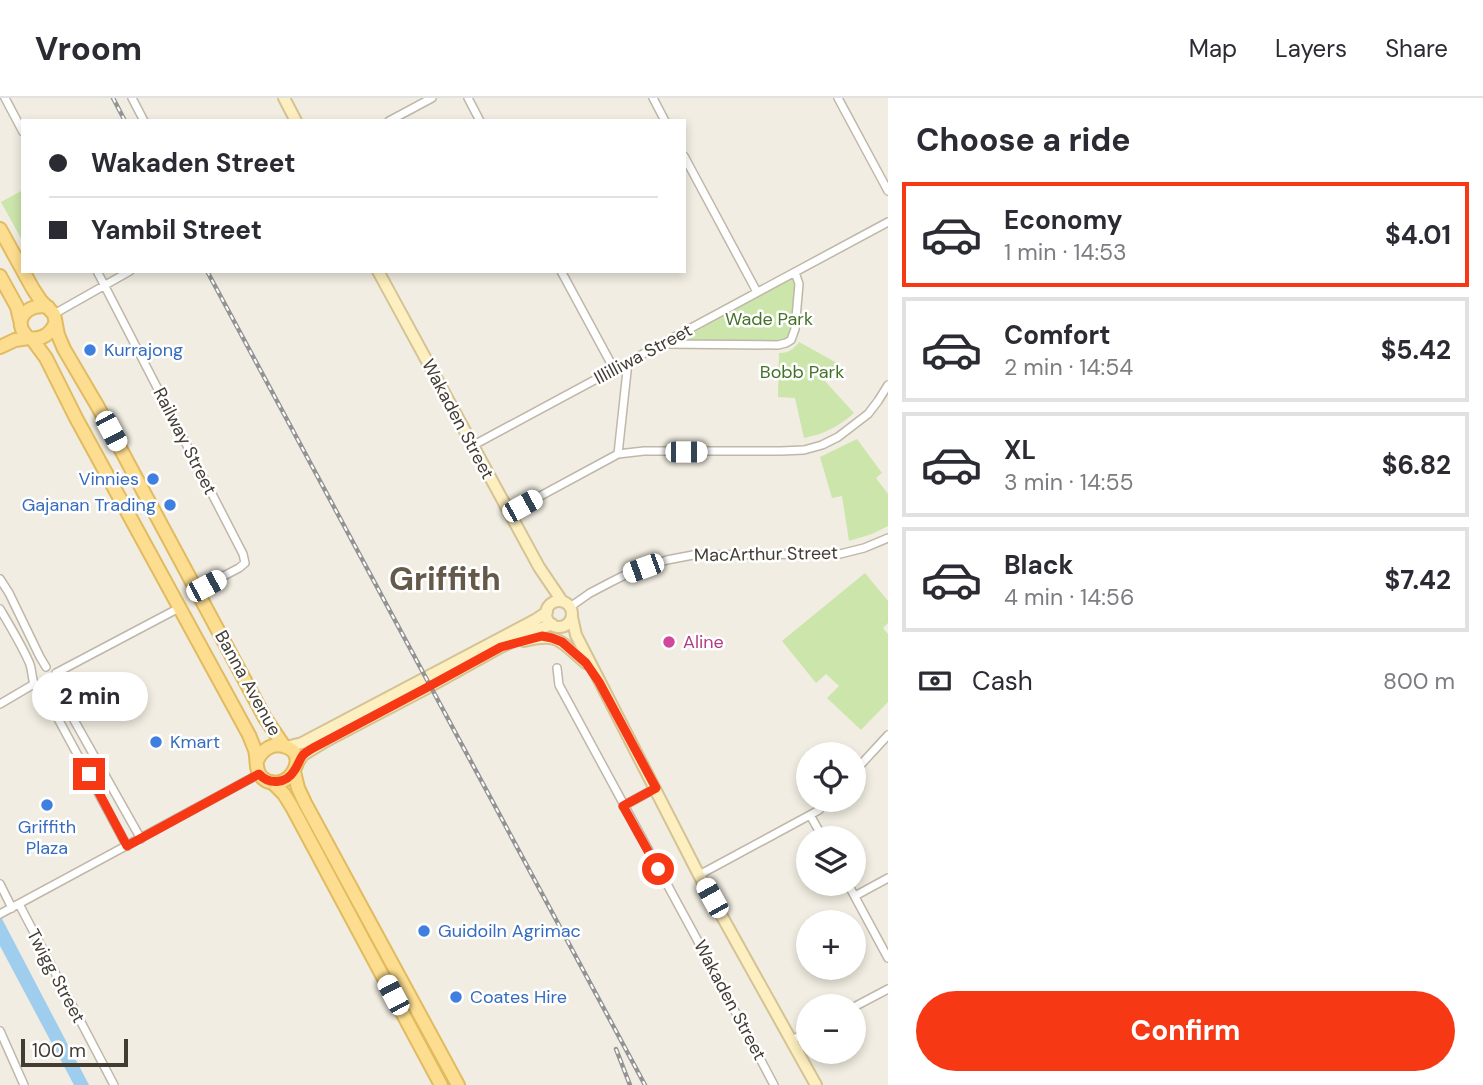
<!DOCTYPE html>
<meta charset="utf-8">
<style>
:root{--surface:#fff;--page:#f7f7f7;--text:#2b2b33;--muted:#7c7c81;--line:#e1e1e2;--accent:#f73814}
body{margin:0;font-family:"DM Sans",sans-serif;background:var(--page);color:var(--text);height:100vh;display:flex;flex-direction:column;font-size:26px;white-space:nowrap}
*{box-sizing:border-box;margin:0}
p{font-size:23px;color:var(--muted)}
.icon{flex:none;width:38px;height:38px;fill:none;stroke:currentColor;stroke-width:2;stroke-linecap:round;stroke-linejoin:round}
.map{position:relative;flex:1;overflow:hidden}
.sheet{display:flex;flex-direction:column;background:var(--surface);width:595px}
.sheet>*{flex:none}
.guide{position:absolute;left:21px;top:21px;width:665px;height:154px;border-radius:0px;box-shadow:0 4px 10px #0003;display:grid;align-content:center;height:154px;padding:0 28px;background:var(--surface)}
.fabs{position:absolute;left:796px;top:644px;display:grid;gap:14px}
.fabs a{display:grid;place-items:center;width:70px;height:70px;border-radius:50%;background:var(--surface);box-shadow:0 4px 10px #0003;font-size:35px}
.scale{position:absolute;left:21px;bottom:18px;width:107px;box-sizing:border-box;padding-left:7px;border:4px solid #423c33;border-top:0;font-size:19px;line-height:24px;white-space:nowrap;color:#423c33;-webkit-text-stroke:5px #fff;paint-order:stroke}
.end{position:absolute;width:32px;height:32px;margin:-16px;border:9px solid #f73814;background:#fff;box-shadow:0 0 0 4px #fff}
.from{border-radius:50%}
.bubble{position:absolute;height:49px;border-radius:24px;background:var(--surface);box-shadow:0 4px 10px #0003;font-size:23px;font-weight:700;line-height:49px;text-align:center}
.car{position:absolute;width:21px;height:42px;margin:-21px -10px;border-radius:9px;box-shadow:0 0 5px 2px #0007;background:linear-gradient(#fff 24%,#345 0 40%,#fff 0 76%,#345 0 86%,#fff 0)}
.guide b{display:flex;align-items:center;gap:24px;height:66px;font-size:26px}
.guide b+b{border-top:2px solid var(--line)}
.guide i{width:18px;height:18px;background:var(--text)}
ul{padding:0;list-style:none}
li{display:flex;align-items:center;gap:21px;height:105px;margin:0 14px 10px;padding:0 14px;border:4px solid var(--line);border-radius:0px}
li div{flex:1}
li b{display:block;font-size:26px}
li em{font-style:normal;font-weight:700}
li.current{border-color:var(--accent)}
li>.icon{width:63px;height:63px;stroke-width:1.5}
h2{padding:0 28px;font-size:32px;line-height:84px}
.pay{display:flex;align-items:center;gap:18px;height:77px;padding:0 28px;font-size:26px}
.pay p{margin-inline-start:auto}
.cta{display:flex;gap:14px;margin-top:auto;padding:14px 28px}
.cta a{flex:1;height:80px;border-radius:42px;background:var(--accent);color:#fff;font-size:28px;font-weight:700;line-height:80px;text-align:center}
header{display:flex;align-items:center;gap:42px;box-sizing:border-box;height:98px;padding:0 35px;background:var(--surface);border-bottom:2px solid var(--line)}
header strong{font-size:33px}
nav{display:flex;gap:38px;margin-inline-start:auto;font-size:24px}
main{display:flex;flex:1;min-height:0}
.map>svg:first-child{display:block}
</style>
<header>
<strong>Vroom</strong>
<nav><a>Map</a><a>Layers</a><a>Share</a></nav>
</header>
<main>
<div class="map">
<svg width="888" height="987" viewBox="0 0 888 987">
<rect width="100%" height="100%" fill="#f1ede2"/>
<path fill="#cbe5ab" d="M23,92V144L1,104Z
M792,180L796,184L793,232L790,238L778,247L689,242V237Z
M799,244L837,265L824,282L854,315C838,329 824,336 804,340L795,300L778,299L779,255C788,255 793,252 799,244Z
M857,341L882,375L876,380L888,396V428L872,436L849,443L842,398L832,400L820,359Z
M865,475L888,503V525L883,530L888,536V604L861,632L827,600L839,588L826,576L816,585L782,543Z"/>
<path fill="#9ecdee" d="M0,817L89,987H74L0,848Z"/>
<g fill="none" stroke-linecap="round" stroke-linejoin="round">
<g stroke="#bfb7a8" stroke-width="10">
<path id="street" d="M5,0L23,34
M132,0L144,23
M468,0L480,23
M653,0L665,23
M838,0L888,93
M389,23L432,0
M684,58L757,194
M97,173L243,456L245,465L239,470L197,492
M561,173L614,271
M54,216L130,173
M666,246L778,247L786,245L791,242L795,231L799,186L795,174
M472,348L888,124
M618,356L628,264
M509,415L618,356L644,353H781L804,352L822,347L838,339L868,316L878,303L888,287
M0,481L9,495L40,559L46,569
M570,509L590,495L611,484L629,475L667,462L693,457L840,456L864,450L888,440
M0,511C10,528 21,546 29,564C33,572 31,585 37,590C45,596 51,592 56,587
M557,570L559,587L693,834L774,987
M56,575L58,583L56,587L61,599L141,741
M56,575L179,510
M43,593L127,748
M0,606L34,586
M854,674L888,637
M623,708L656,690
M810,717L823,740
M699,777L810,717L819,712L828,702
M0,786L12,810
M848,786L888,860
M855,798L888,780
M19,806L114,987
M0,816L259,676
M854,909L888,891
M0,933L24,987
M792,942L808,933"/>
</g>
<g stroke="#d4c394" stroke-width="14">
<path id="secondary" d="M284,0L296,23
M378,173L539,469L562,503
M546 516a13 13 0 1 1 26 0a13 13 0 1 1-26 0Z
M572,519L576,537L699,777L816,987
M524,543C560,534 560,544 586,565
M286,649L302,645L535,522L547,514
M296,668L303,657L326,643L427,590L501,549L532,534L552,526"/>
</g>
<g stroke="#e1bb60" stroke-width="16">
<path id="primary" d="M0,131L33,191L41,203L54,216L58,237L64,251L98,309L265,620L284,648
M0,178L17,209L20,222
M48,209C27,204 10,224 29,240C41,242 50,237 55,226
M32,241L46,260L76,320L249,637C251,642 253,647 255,652C258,663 254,675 265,682C289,696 312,654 283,648C271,645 261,653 257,663
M0,249L15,242L29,240
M294,674L298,690L305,705L458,987
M272,684L284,696L292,709L441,987"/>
</g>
<use href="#street" stroke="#fff" stroke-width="7"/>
<use href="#secondary" stroke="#feefc0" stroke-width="10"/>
<use href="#primary" stroke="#fdde90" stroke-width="12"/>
<g stroke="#939393" stroke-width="4.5">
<path id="rail" d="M113,0L125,23
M207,173L645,987
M616,951L630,987"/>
</g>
<use href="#rail" stroke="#fff" stroke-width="2" stroke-dasharray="5" stroke-linecap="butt"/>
</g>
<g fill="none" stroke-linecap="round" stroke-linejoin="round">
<path stroke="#f73814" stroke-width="9" d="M89,676L127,748L259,676C269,687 286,686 294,673C298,668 299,662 303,657C306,654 310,652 313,650L426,590L501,549L542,538L552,540L562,544L586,565L599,584L656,690L623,708L658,771"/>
</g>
<g fill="#3f7fe0" stroke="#fff" stroke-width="2.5">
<circle cx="90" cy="252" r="7"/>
<circle cx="153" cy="381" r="7"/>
<circle cx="170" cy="407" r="7"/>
<circle cx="156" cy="644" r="7"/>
<circle cx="47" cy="707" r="7"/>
<circle cx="424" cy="833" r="7"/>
<circle cx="456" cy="899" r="7"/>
</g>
<circle fill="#d1479c" stroke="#fff" stroke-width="2.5" cx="669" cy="544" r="7"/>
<g text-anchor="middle" stroke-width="5" stroke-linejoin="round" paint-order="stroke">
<g font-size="18" fill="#447228" stroke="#fff">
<text x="769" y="227">Wade Park</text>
<text x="802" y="280">Bobb Park</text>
</g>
<g font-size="18" fill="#366cbe" stroke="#fff" text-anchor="start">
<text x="104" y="258">Kurrajong</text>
<text x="139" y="387" text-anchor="end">Vinnies</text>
<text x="156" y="413" text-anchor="end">Gajanan Trading</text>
<text x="170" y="650">Kmart</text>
<text x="47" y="735" text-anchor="middle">Griffith<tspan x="47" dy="21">Plaza</tspan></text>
<text x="438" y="839">Guidoiln Agrimac</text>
<text x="470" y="905">Coates Hire</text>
</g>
<g font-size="18" fill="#423c33" stroke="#fff">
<text transform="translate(643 256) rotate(-28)" y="6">Illilliwa Street</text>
<text transform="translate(458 321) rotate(62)" y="6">Wakaden Street</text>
<text transform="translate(185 343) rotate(63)" y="6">Railway Street</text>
<text transform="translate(766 456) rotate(-1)" y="6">MacArthur Street</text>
<text transform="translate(248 585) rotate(61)" y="6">Banna Avenue</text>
<text transform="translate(56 878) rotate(62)" y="6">Twigg Street</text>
<text transform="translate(730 902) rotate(62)" y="6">Wakaden Street</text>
</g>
<g font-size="18" fill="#b23c85" stroke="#fff" text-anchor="start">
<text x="683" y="550">Aline</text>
</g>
<g font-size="32" font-weight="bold" fill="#655a4a" stroke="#fff">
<text x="445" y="492">Griffith</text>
</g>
</g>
</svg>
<div class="fabs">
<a><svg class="icon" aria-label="locate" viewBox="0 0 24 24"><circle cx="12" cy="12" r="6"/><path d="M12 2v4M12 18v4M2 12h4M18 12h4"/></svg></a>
<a><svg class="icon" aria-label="layers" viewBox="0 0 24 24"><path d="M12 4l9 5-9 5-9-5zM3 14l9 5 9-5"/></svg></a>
<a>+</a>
<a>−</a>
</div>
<div class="scale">100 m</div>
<i class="end from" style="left:658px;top:771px"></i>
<i class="end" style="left:89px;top:676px"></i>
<div class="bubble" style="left:32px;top:574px;width:116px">2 min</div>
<i class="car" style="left:111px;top:333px;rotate:152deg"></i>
<i class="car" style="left:686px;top:354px;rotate:90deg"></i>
<i class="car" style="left:522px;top:408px;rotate:61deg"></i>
<i class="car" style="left:643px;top:470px;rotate:250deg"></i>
<i class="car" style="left:206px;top:488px;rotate:62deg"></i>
<i class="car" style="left:712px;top:800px;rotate:331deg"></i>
<i class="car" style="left:393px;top:897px;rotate:332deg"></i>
<div class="guide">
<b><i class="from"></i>Wakaden Street</b>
<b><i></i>Yambil Street</b>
</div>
</div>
<section class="sheet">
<h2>Choose a ride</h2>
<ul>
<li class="current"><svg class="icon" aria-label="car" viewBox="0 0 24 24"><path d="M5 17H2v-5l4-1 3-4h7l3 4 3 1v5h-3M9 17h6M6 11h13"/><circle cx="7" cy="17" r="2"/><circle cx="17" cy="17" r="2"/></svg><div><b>Economy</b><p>1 min · 14:53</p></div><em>$4.01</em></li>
<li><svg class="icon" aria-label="car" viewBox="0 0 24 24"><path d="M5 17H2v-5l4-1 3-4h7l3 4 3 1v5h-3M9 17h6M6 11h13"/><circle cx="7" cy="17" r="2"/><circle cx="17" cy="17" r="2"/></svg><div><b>Comfort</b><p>2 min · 14:54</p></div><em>$5.42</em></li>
<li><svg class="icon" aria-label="car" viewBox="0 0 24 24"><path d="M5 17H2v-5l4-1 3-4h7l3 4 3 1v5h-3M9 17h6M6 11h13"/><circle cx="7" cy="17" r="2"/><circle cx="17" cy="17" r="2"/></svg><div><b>XL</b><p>3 min · 14:55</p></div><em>$6.82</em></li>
<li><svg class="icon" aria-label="car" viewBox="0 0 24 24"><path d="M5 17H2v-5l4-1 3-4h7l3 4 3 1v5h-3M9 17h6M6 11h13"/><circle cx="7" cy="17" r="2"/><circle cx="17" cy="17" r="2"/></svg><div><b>Black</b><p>4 min · 14:56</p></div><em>$7.42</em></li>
</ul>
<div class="pay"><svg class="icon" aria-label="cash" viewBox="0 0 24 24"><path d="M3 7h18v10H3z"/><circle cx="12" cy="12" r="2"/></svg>Cash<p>800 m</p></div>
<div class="cta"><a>Confirm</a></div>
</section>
</main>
